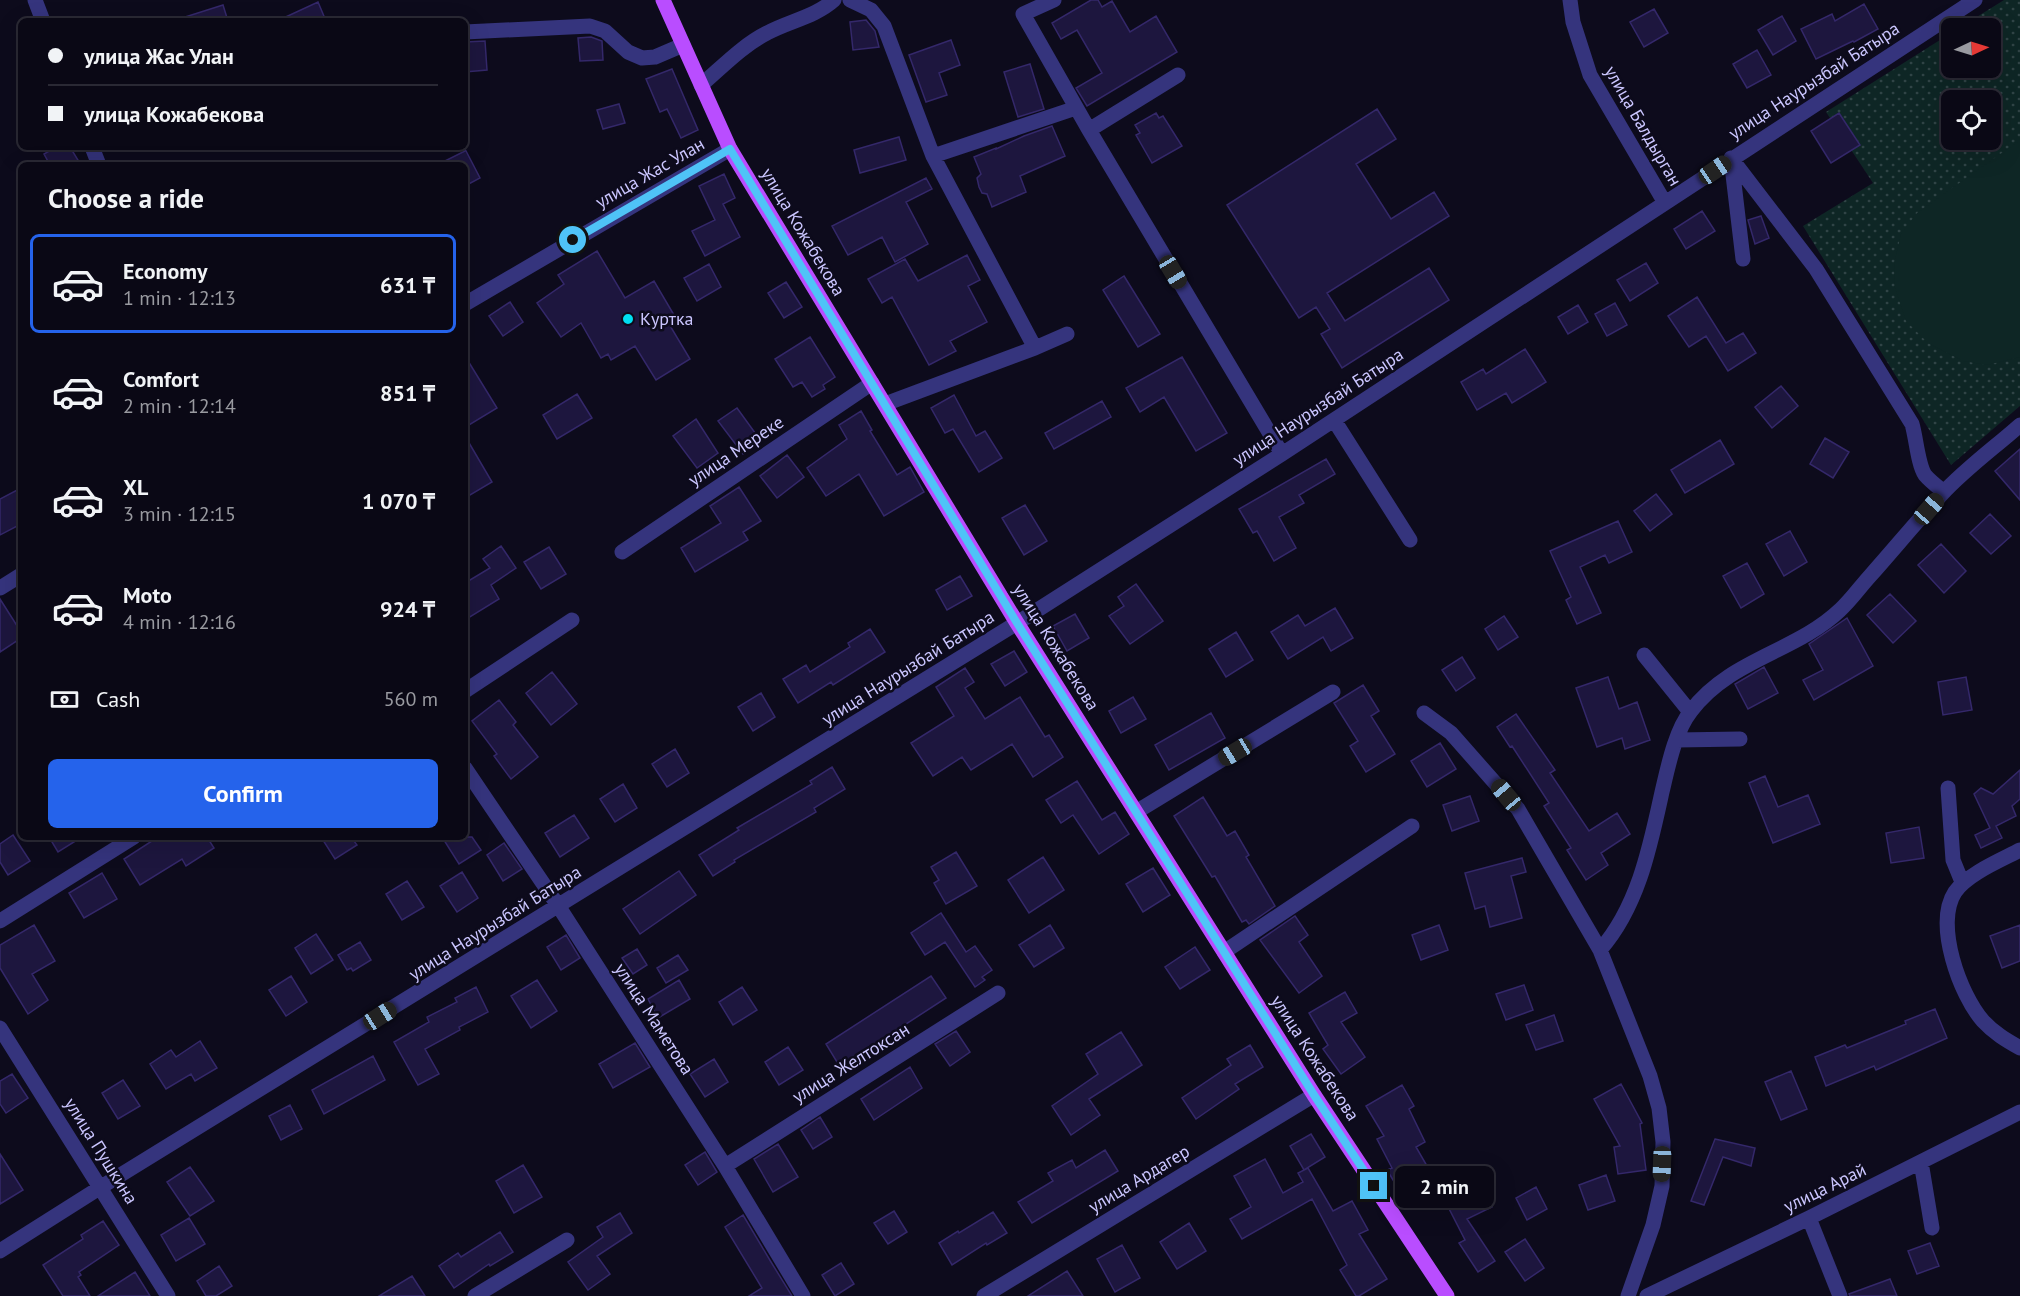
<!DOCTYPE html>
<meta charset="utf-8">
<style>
:root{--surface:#0a0815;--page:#181622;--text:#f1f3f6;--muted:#999aa0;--line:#2a2934;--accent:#2563eb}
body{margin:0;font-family:"PT Sans",sans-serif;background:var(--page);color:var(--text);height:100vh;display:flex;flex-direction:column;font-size:22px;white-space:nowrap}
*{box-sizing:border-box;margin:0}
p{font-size:20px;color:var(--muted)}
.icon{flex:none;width:33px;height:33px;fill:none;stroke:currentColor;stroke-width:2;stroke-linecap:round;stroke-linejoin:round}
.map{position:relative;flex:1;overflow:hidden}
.details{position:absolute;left:18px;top:162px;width:450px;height:678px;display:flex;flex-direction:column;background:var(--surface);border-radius:9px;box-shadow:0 6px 24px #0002,0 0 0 2px var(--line)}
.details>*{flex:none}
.top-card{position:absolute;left:18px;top:18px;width:450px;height:132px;border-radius:9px;box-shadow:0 6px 24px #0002,0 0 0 2px var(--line);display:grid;align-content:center;height:132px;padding:0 30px;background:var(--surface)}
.needle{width:39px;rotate:86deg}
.controls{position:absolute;left:1941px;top:18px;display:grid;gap:12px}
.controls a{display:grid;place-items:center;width:60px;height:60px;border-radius:9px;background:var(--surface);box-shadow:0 6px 24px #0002,0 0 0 2px var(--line);font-size:30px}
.end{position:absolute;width:27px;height:27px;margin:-14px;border:8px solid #4fc3f7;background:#111;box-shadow:0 0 0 3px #111}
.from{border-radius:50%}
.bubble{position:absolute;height:42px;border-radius:9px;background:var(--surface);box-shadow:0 6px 24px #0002,0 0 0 2px var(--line);font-size:20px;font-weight:600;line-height:42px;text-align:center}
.car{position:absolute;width:18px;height:36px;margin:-18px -9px;border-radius:8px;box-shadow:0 0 4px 2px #0007;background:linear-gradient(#222 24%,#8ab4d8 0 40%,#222 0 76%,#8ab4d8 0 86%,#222 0)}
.top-card b{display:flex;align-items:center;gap:21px;height:57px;font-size:22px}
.top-card b+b{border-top:2px solid var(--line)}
.top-card i{width:15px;height:15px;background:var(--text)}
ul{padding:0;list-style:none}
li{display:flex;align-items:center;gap:18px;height:99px;margin:0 12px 9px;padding:0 18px;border:3px solid transparent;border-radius:9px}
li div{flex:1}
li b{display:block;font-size:22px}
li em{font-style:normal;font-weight:600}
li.on{border-color:var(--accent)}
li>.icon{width:54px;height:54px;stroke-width:1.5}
h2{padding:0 30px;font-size:27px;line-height:72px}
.pay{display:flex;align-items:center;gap:15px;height:66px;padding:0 30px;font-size:22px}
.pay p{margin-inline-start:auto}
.primary-button{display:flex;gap:12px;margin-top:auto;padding:12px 30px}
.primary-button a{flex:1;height:69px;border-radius:9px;background:var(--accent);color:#fff;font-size:24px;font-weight:600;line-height:69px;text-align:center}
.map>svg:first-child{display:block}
</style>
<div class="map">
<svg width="2020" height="1296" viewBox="0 0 2020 1296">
<defs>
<pattern id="grass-dots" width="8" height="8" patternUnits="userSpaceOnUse" patternTransform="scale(1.5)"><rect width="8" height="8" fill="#0e2625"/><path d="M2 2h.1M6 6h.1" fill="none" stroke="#304446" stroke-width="1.8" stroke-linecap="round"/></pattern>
</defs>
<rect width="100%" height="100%" fill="#0d0b1c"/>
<path fill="url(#grass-dots)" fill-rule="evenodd" d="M2004,0H2020V406L1951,465L1803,226L1873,183L1826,112L1951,33L1952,68H1990V28H1959ZM1952,100H1990V140H1952Z"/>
<path fill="#0e2625" d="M2020,140V357L1987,365L1963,361L1928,343L1906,321L1895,288L1894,264L1901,234L1917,213Z"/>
<path fill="#1d163e" stroke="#34286a" stroke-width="1.5" d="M1091,0H1098L1102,7L1112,1L1130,32L1156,16L1177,52L1087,106L1076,88L1102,73L1077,30L1061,39L1052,23Z
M318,2L326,21H277Z
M1864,4L1878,29L1854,42L1853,41L1816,59L1801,29L1832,14L1835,21Z
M223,5L228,21H183L182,18Z
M1654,9L1668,33L1644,47L1630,22Z
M1782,16L1796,41L1773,55L1758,30Z
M866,20L875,31L879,47L853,50L850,22Z
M591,37L602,41L603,60L580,61L578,38Z
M951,40L960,65L939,73L947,95L926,102L909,55Z
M485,41L487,70L465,72V42Z
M1757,50L1771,75L1747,88L1733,64Z
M1030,64L1044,109L1018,117L1004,72Z
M672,69L698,130L681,138L667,109L660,112L646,79Z
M619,104L625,123L603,129L597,110Z
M1377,109L1396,139L1356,164L1391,219L1434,192L1449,216L1327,293L1345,321L1429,268L1449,300L1342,368L1321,334L1330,329L1316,307L1299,318L1227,205Z
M1156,113L1159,118L1163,116L1182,146L1152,163L1136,135L1140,133L1135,125Z
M1839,113L1860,145L1831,163L1811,131Z
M1052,126L1065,156L1020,176L1026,192L992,207L987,194L982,193L979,187L977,178L981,174L974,157L996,148V149L1024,136Z
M899,137L906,160L860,173L854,150Z
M56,147H70L81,165H50L44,154Z
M465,149L480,178L465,186V165H437L465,151Z
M724,174L735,198L723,204L740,237L705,256L692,231L715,220L699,186Z
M926,178L932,189L906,202L928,244L895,262L882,237L848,255L832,226Z
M1702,211L1715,231L1686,249L1674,229Z
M1761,216L1769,238L1755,244L1748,220Z
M597,251L625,298L654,281L674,315L666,319L690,359L656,380L635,346L611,360L608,354L601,358L581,323L561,337L537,303L564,284L558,275Z
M967,255L980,280L968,286L987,322L950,341L956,351L929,365L892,297L882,303L868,279L905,259L918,281Z
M1646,263L1658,283L1630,301L1617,280Z
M709,264L721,287L697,301L684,278Z
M1124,276L1160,334L1138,347L1103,290Z
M786,282L802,307L784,318L768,293Z
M1697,297L1726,343L1743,333L1756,353L1728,371L1706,336L1689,347L1668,316Z
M510,302L523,322L503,336L489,316Z
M1615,303L1627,325L1607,336L1595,314Z
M1578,305L1588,322L1568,334L1558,317Z
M810,337L835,377L823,385L825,389L812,397L802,382L793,387L775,359Z
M1525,349L1546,382L1512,403L1506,393L1477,410L1461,382L1483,369L1486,374Z
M465,356L497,408L469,425L465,417Z
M1182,357L1227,433L1196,451L1164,397L1140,412L1126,388Z
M1781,386L1798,406L1772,428L1755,407Z
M577,394L592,418L557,439L543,415Z
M954,395L976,436L985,431L1002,458L979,472L953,429L945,433L931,408Z
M1102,401L1111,417L1054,449L1045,433Z
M737,408L761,441L743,454L718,421Z
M861,411L872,430L870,431L897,475L910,467L924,492L884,516L859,474L826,496L807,468L847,439L839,425Z
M696,419L718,453L697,468L673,436Z
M465,436L492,482L465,498Z
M1825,438L1849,452L1833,478L1810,464Z
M1720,440L1734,464L1685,493L1671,470Z
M2020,449V500L1995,471Z
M787,455L804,477L777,498L760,476Z
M1326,459L1335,474L1299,495L1304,503L1279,517L1296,548L1274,561L1257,531L1253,533L1239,509Z
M739,487L761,521L743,532L748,540L695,572L681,548L721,523L710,506Z
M21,488V524L0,535V499Z
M1656,494L1672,514L1650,531L1634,511Z
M1025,505L1047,541L1024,555L1002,518Z
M1990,514L2011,536L1991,554L1970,533Z
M1618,521L1632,552L1609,563L1605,555L1580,567L1601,613L1577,624L1566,600L1571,597L1550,551Z
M1790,531L1807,562L1784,576L1766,544Z
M1941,544L1966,571L1944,593L1918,565Z
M501,546L516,568L491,585L499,599L465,620V583L490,568L483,559Z
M549,547L566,574L541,589L524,562Z
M1747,563L1764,594L1741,608L1723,576Z
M960,576L972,596L947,610L936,590Z
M1136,584L1163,621L1130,644L1109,616L1124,606L1118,597Z
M1890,594L1916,621L1893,643L1867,615Z
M0,599L21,632V638L0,652Z
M1335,608L1353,638L1331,651L1323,637L1288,659L1271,632L1298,615L1305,626Z
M1075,614L1089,638L1067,651L1053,626Z
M1504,616L1518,637L1498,650L1485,629Z
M1847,618L1873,666L1814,700L1803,680L1823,670L1809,644Z
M870,629L885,652L833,685L831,682L798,703L783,679L806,665L810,672L850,647L848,643Z
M1236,632L1253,660L1226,677L1209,649Z
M1014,651L1027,672L1005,686L991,664Z
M1462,657L1475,678L1456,691L1442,670Z
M1764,667L1778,693L1748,709L1735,684Z
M965,668L974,682L965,688L985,719L1020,697L1045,737L1049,735L1063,757L1033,777L1012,744L971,770L962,757L933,776L911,743L954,716L936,687Z
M552,672L577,704L551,725L526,693Z
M1608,677L1619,709L1637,702L1650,740L1625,749L1622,738L1597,747L1576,688Z
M1966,677L1972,710L1943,715L1938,682Z
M1363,685L1379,711L1371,716L1395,754L1366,772L1350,746L1358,741L1334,703Z
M761,693L775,717L753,731L738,707Z
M1133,697L1146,719L1121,733L1109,711Z
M499,700L516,722L513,725L538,757L511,779L494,756L497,754L472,721Z
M1211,713L1225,738L1169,770L1155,745Z
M1516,714L1555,770L1550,773L1589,831L1617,813L1630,834L1601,853L1608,865L1586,880L1567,850L1571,848L1544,806L1549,803L1512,746L1510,747L1497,727Z
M1440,743L1456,769L1427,787L1411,761Z
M675,749L689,773L667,787L652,764Z
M832,767L845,789L814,808L816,812L734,860L735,862L713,876L699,855L739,830L737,828L812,784L810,781Z
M2020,770V799L2012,806L2016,816L1996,826L2002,838L1981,848L1975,835L1990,828L1974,794L1981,788L1993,794Z
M1765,776L1778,807L1808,795L1820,824L1773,843L1749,783Z
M1077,781L1102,820L1115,812L1129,834L1099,854L1073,815L1061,823L1046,800Z
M623,784L637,808L615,822L600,799Z
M1470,796L1479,821L1452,831L1443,805Z
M1203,797L1227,836L1235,831L1249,855L1246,857L1275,906L1249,924L1246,920L1242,922L1215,876L1212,877L1174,816Z
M574,815L589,838L560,857L545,833Z
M1919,827L1924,858L1891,863L1886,833Z
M13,835L30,861L8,875L0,862V844Z
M49,837H82L58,852Z
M158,837H207L214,848L186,866L182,859L140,885L124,859Z
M321,837H351L357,845L335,859Z
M442,837H472L481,850L459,864Z
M504,843L522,869L503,881L487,855Z
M956,852L977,886L946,904L934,883L939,880L931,867Z
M1043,857L1064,890L1029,913L1008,880Z
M1522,858L1526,872L1511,876L1522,918L1490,927L1485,906L1475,909L1465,873Z
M1153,868L1170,895L1143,912L1126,884Z
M679,871L696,895L640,934L623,909Z
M462,872L478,898L457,912L440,886Z
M102,873L117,899L84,918L69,893Z
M407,881L424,907L402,920L386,894Z
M941,913L966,952L975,946L992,970L982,977L985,980L975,987L945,942L925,955L911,933Z
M1295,916L1308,935L1299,942L1322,976L1299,993L1260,940Z
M34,925L55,961L32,974L48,1000L28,1014L0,968V945Z
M1050,925L1064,948L1034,967L1019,945Z
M1439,925L1448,950L1421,960L1412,935Z
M2020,925V961L2002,968L1990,936Z
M316,934L333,960L311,974L295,948Z
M566,935L580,958L561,970L547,947Z
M360,942L371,960L353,971L351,968L347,970L338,955Z
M1195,947L1210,970L1180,989L1165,967Z
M637,949L647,965L633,974L622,958Z
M678,955L688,970L666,983L657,968Z
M291,976L307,1002L286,1016L269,990Z
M931,976L946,998L840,1067L826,1044Z
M537,980L557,1011L531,1028L511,996Z
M679,980L690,999L658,1018L648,999Z
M1524,985L1533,1010L1506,1020L1496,994Z
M476,987L488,1012L459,1027L460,1030L425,1049L439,1074L418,1085L394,1042L429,1022L427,1017L457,1002L455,998Z
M742,987L757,1010L733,1025L719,1002Z
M1345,992L1357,1013L1341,1022L1365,1057L1341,1074L1323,1049L1328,1045L1309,1013Z
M1935,1009L1947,1038L1876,1070L1874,1066L1826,1086L1815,1057L1845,1045L1847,1048L1906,1024L1905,1021Z
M1554,1015L1563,1041L1536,1050L1526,1025Z
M956,1031L970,1052L950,1066L935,1044Z
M1121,1032L1142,1065L1089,1099L1100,1115L1071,1135L1052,1106L1098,1074L1086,1054Z
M200,1041L217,1068L195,1081L191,1074L166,1089L150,1064L171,1050L176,1057Z
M635,1043L650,1067L613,1088L599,1064Z
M1250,1045L1263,1067L1235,1084L1239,1089L1196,1119L1182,1098L1231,1065L1227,1059Z
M788,1047L803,1070L779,1085L765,1062Z
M373,1056L385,1080L324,1114L312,1090Z
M714,1059L728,1082L705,1097L690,1074Z
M910,1067L922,1088L874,1120L861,1099Z
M1791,1071L1807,1109L1781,1120L1765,1082Z
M12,1074L28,1098L6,1113L0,1104V1081Z
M123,1080L140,1106L118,1119L102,1093Z
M1621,1084L1642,1123L1640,1124L1646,1170L1618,1174L1614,1147L1620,1146L1594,1099Z
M1402,1085L1414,1106L1409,1109L1425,1142L1416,1147L1438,1185L1407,1203L1387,1170L1392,1168L1377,1139L1384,1136L1366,1106Z
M290,1105L302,1129L281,1140L269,1116Z
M820,1117L832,1137L813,1149L801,1130Z
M1311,1134L1325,1157L1304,1170L1290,1146Z
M1715,1139L1755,1148L1751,1166L1723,1157L1704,1205L1691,1201Z
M778,1144L798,1177L773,1192L754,1159Z
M1105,1150L1118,1171L1032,1223L1018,1202L1053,1181L1048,1173L1072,1160L1076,1168Z
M705,1152L717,1172L698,1185L685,1165Z
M0,1154L23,1190L0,1204Z
M1265,1159L1283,1193L1303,1182L1298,1173L1308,1168L1333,1211L1352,1201L1368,1230L1359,1234L1387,1279L1359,1296H1356L1340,1270L1347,1265L1312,1199L1242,1239L1230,1219L1251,1207L1234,1176Z
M523,1165L542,1197L514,1213L496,1181Z
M190,1167L214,1201L190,1216L167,1182Z
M1477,1175L1492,1207L1467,1219L1495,1261L1478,1272L1459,1243L1465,1240L1441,1193Z
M1606,1175L1615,1201L1588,1210L1579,1185Z
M1536,1187L1547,1209L1527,1220L1516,1198Z
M894,1211L907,1232L888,1244L874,1223Z
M993,1212L1007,1233L987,1245L986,1243L952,1265L939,1243L958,1231L959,1233Z
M620,1213L632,1233L597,1256L610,1274L588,1290L568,1262L603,1237L597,1227Z
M743,1215L771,1262L792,1296H749L762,1288L725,1227Z
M189,1218L205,1244L176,1261L161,1235Z
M103,1221L119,1245L79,1272L81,1275L78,1277L90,1296H63L43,1265L83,1239L81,1235Z
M1189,1223L1206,1251L1177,1269L1160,1242Z
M500,1232L513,1252L490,1266L489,1264L454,1288L439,1266L458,1253L461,1257Z
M1525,1239L1544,1268L1525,1281L1505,1252Z
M1930,1243L1939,1266L1917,1274L1908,1251Z
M1122,1245L1140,1278L1115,1292L1097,1259Z
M841,1263L854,1284L835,1296L822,1275Z
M219,1266L232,1286L216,1296H206L197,1281Z
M1067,1271L1083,1296H1028Z
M135,1272L150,1296H98Z
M412,1276L425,1296H379Z
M1890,1279L1897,1296H1850L1849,1294Z"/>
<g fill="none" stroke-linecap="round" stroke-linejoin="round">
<path stroke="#35347d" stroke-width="15" d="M35,0L43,21
M850,0L871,10L884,26L933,156L1035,348
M1054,0L1023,14L1089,130L1282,454
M1570,0L1573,22L1590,75L1665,203
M465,32L590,26L605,31L628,52L642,58L655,57L683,45
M701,85C722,67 743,45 767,33C789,21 815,17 834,0
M1089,130L1178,75
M92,147L99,165
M933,156L1076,108
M1731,158L1816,269L1912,424C1916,437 1918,465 1925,475C1930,481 1938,487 1944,492
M1731,158L1743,259
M465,304L730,149
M885,404L1035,348L1067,334
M1334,420L1410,540
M622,552L872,383
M0,588L21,575
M1644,655L1690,712
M465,691L572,620
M1424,713L1451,733L1518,809L1600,950L1650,1076L1659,1108L1663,1142L1662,1186L1653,1225L1628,1296
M1677,740L1740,739
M465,768L559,907L725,1166L803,1296
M1948,788L1953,860L1962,882
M1136,812L1333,692
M2020,850C2001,860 1967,874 1955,892C1934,924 1960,995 1983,1021C1994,1033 2006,1040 2020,1048
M0,921L134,837
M1600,950C1638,907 1650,847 1662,792C1668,767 1675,731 1691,711C1730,659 1796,652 1840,610C1851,600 1860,587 1870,576C1894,549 1917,521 1942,494C1965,469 1994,448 2020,425
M1224,952L1412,826
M0,1028L168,1296
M1921,1162L1932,1228
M725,1166L998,993
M1809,1218L1840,1296
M0,1251L101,1187L1017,623L1282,454L1975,0
M475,1296L567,1240
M984,1296L1314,1095
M1647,1296L1809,1218L2020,1112"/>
<path stroke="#b94dff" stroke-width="15" d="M663,0L730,149L1017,623L1314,1095L1447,1296"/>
</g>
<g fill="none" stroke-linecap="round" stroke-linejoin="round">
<path stroke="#4fc3f7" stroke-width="8" d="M573,240L730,149L1017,623L1314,1095L1374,1186"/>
</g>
<circle fill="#00def1" stroke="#0d0b1c" stroke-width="2" cx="628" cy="319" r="6"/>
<g text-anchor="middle" stroke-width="5" stroke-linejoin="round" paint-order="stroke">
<g font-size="18" fill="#cbc6ff" stroke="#0d0b1c">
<text transform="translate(1814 81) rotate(-33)" y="6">улица Наурызбай Батыра</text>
<text transform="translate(1643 126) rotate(60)" y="6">улица Балдырган</text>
<text transform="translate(650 173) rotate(-30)" y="6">улица Жас Улан</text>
<text transform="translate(803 232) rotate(59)" y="6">улица Кожабекова</text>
<text transform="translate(1318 407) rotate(-33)" y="6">улица Наурызбай Батыра</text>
<text transform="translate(736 451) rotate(-34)" y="6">улица Мереке</text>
<text transform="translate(1056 647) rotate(58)" y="6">улица Кожабекова</text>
<text transform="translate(908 668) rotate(-32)" y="6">улица Наурызбай Батыра</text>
<text transform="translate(495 923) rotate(-32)" y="6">улица Наурызбай Батыра</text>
<text transform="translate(654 1019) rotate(57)" y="6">улица Маметова</text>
<text transform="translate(1315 1058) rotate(57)" y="6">улица Кожабекова</text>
<text transform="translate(851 1063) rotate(-32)" y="6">улица Желтоксан</text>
<text transform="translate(101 1151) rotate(58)" y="6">улица Пушкина</text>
<text transform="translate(1139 1179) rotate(-31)" y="6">улица Ардагер</text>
<text transform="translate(1825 1188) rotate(-26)" y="6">улица Арай</text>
</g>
<g font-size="18" fill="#cbc6ff" stroke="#0d0b1c" text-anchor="start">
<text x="640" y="325">Куртка</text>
</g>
</g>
</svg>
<div class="controls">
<a><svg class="needle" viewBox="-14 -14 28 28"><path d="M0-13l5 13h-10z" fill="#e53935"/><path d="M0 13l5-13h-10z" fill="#999aa0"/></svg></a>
<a><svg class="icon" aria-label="locate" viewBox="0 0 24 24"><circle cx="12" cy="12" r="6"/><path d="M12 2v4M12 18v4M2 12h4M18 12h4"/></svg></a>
</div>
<i class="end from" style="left:573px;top:240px"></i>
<i class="end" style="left:1374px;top:1186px"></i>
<div class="bubble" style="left:1395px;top:1166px;width:99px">2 min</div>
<i class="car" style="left:1715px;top:170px;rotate:56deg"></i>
<i class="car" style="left:1173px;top:272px;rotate:149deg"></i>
<i class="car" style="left:1929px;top:509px;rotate:41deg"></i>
<i class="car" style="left:1235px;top:752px;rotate:239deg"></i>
<i class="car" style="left:1506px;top:795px;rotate:320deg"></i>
<i class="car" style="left:380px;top:1016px;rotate:58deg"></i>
<i class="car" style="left:1662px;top:1164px;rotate:182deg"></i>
<div class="top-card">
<b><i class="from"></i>улица Жас Улан</b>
<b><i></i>улица Кожабекова</b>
</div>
<section class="details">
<h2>Choose a ride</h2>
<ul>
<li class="on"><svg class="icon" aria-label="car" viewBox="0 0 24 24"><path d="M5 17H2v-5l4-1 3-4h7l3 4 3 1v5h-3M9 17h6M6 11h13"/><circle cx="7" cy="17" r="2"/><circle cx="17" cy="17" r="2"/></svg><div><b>Economy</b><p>1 min · 12:13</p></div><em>631 ₸</em></li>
<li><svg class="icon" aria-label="car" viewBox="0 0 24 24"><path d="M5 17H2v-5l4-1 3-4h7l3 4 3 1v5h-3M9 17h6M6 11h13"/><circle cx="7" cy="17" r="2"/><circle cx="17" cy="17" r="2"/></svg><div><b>Comfort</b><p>2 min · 12:14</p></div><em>851 ₸</em></li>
<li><svg class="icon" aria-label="car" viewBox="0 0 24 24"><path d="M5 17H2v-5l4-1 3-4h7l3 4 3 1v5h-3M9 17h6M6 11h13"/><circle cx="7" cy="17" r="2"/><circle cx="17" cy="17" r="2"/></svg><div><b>XL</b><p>3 min · 12:15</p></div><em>1 070 ₸</em></li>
<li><svg class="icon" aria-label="car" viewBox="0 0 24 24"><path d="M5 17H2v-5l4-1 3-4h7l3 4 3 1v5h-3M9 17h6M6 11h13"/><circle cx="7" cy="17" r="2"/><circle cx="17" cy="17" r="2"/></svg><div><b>Moto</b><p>4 min · 12:16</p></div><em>924 ₸</em></li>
</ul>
<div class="pay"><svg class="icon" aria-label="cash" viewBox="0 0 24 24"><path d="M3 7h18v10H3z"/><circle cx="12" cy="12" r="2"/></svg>Cash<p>560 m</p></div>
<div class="primary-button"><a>Confirm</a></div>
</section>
</div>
